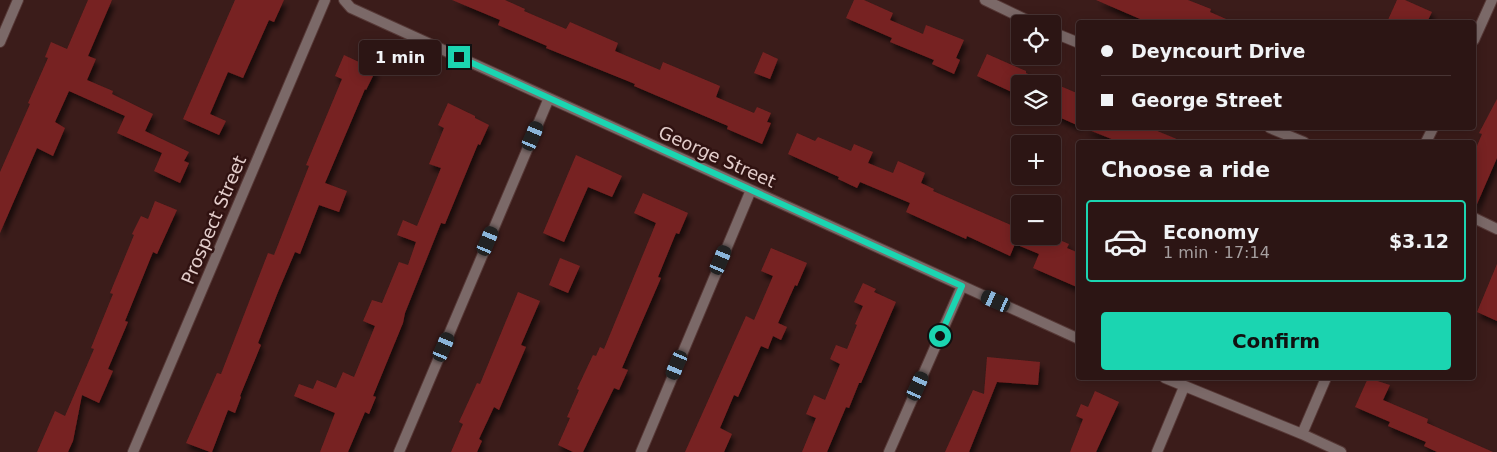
<!DOCTYPE html>
<meta charset="utf-8">
<style>
:root{--surface:#2c1514;--page:#341e1d;--text:#f1f3f6;--muted:#a69fa0;--line:#483434;--accent:#1bd5b1}
body{margin:0;font-family:"DejaVu Sans",sans-serif;background:var(--page);color:var(--text);height:100vh;display:flex;flex-direction:column;font-size:19px;white-space:nowrap}
*{box-sizing:border-box;margin:0}
p{font-size:16px;color:var(--muted)}
.icon{flex:none;width:28px;height:28px;fill:none;stroke:currentColor;stroke-width:2;stroke-linecap:round;stroke-linejoin:round}
.map{position:relative;flex:1;overflow:hidden}
.details{position:absolute;left:1076px;top:140px;width:400px;height:240px;display:flex;flex-direction:column;background:var(--surface);border-radius:5px;box-shadow:0 2px 12px #0003,0 0 0 1px var(--line)}
.details>*{flex:none}
.top-card{position:absolute;left:1076px;top:20px;width:400px;height:110px;border-radius:5px;box-shadow:0 2px 12px #0003,0 0 0 1px var(--line);display:grid;align-content:center;height:110px;padding:0 25px;background:var(--surface)}
.controls{position:absolute;left:1011px;top:15px;display:grid;gap:10px}
.controls a{display:grid;place-items:center;width:50px;height:50px;border-radius:5px;background:var(--surface);box-shadow:0 2px 12px #0003,0 0 0 1px var(--line);font-size:25px}
.end{position:absolute;width:22px;height:22px;margin:-11px;border:6px solid #1bd5b1;background:#111;box-shadow:0 0 0 2px #111}
.from{border-radius:50%}
.bubble{position:absolute;height:35px;border-radius:5px;background:var(--surface);box-shadow:0 2px 12px #0003,0 0 0 1px var(--line);font-size:16px;font-weight:600;line-height:35px;text-align:center}
.car{position:absolute;width:15px;height:30px;margin:-15px -8px;border-radius:6px;box-shadow:0 0 4px 1px #0007;background:linear-gradient(#222 24%,#8ab4d8 0 40%,#222 0 76%,#8ab4d8 0 86%,#222 0)}
.top-card b{display:flex;align-items:center;gap:18px;height:48px;font-size:19px}
.top-card b+b{border-top:1px solid var(--line)}
.top-card i{width:12px;height:12px;background:var(--text)}
ul{padding:0;list-style:none}
li{display:flex;align-items:center;gap:15px;height:82px;margin:0 10px 8px;padding:0 15px;border:2px solid transparent;border-radius:5px}
li div{flex:1}
li b{display:block;font-size:19px}
li em{font-style:normal;font-weight:600}
li.selected{border-color:var(--accent)}
li>.icon{width:45px;height:45px;stroke-width:1.5}
h2{padding:0 25px;font-size:22px;line-height:60px}
.primary-button{display:flex;gap:10px;margin-top:auto;padding:10px 25px}
.primary-button a{flex:1;height:58px;border-radius:5px;background:var(--accent);color:#111;font-size:20px;font-weight:600;line-height:58px;text-align:center}
.map>svg:first-child{display:block}
</style>
<div class="map">
<svg width="1497" height="452" viewBox="0 0 1497 452">
<defs>
<filter id="shadow"><feDropShadow dx="3" dy="5.5" stdDeviation="2.5" flood-color="#0009"/></filter>
</defs>
<rect width="100%" height="100%" fill="#3b1c1a"/>
<path fill="#722" filter="url(#shadow)" d="M88,0H112L88,56L96,59L87,80L113,91L112,94L153,114L145,131L189,152L184,161L189,163L180,183L154,171L162,153L117,133L125,116L69,91L55,122L65,128L53,156L37,148L0,233V172L30,104L28,103L48,58L45,57L51,42L67,49Z
M235,0H284L274,22L269,20L243,78L228,72L210,114L226,121L219,135L183,119Z
M452,0H505L525,9L524,11L566,29L570,22L618,43L615,51L660,70L663,62L720,86L716,97L754,113L757,107L771,113L767,122L771,123L762,144L727,129L728,126L634,86L635,84L546,48L547,46L498,25L500,20Z
M854,0H864L893,13L890,20L923,34L926,25L964,40L956,58L960,60L954,74L932,64L934,60L890,42L892,38L846,18Z
M1096,0H1188L1211,9L1210,12L1233,22H1147Z
M1397,0H1405L1432,12L1427,22H1387Z
M763,52L778,59L770,79L754,73Z
M987,54L1026,71V73L1049,84H1020L1016,94L977,76Z
M344,55L376,70L366,90L365,89L325,183L347,191L339,212L319,205L300,254L295,252L278,292L258,343L261,345L240,396L241,397L235,413L228,410L212,452H210L186,443L217,373L221,374L268,253L274,255L309,166L306,165L342,79L335,76Z
M1052,85L1057,87L1058,85L1079,94V126L1052,114Z
M1497,99V158L1474,211V153L1482,134L1479,133Z
M448,103L475,116V118L489,125L480,145L478,144L445,224L441,223L405,313L403,323L373,396L376,397L369,414L365,412L348,452H320L335,413L294,396L299,384L313,389L317,380L336,388L343,372L354,377L375,326L363,321L372,300L382,303L399,262L408,265L416,242L397,235L403,220L417,226L441,168L429,164L444,128L438,125Z
M1084,128H1150L1184,142H1119Z
M797,133L815,141L818,137L851,151L854,144L873,152L868,163L893,173L898,161L925,173L921,183L934,189L933,191L1020,229V236H1050L1069,244L1067,248L1079,253V288L1033,268L1039,254L1015,244L1010,256L967,236L966,239L906,212L910,203L860,182L857,188L838,179L839,177L788,154Z
M576,155L622,176L612,197L588,187L564,242L543,233Z
M643,193L688,213L679,234L676,233L658,277L661,278L622,368L628,370L619,390L614,388L583,452H573L558,445L570,418L567,417L579,390L577,389L593,355L596,356L600,347L604,349L656,223L634,213Z
M155,201L177,210L157,254L153,252L125,321L128,322L108,369L113,371L99,403L82,395L73,441L68,452H37L55,411L65,416L94,349L91,348L113,294L110,293L134,235L132,234L141,216L148,219Z
M771,248L807,263L797,286L795,285L778,323L787,327L781,340L773,336L768,349L761,346L738,397L734,395L720,428L732,434L724,452H685L746,316L754,320L773,276L761,271Z
M560,258L580,266L568,293L549,285Z
M1497,264V321L1477,312Z
M863,283L876,289L874,292L896,302L861,383H859L849,408L846,407L827,452H802L816,418L806,414L814,395L825,400L840,364L830,359L836,345L847,349L857,325L855,324L863,306L854,302Z
M518,292L540,301L521,345L526,347L499,410L494,407L479,439L482,441L477,452H451L463,424L459,422L477,383L480,384Z
M987,357L1040,362L1038,385L997,382L969,452H945L973,390L984,394Z
M1368,378L1390,385L1383,400L1428,419L1427,423L1493,452H1437L1424,446L1426,442L1388,426L1390,422L1355,407Z
M1095,391L1119,402L1096,452H1070L1083,419L1076,416L1081,404L1088,407Z"/>
<g fill="none" stroke-linecap="round" stroke-linejoin="round">
<g stroke="#563836" stroke-width="12">
<path id="minor" d="M344,0L351,8L1079,339
M1474,40L1492,0
M0,42L18,0
M1426,142L1433,128
M1165,378L1302,434L1341,452
M1302,434L1326,378
M399,452L549,98
M641,452L751,190
M889,452L962,286
M1157,452L1184,387"/>
</g>
<g stroke="#563836" stroke-width="12">
<path id="tertiary" d="M985,0L1035,24
M1052,32L1079,43
M1270,128L1304,142
M1474,218L1497,229
M133,452L325,0"/>
</g>
<use href="#minor" stroke="#7b6968" stroke-width="10"/>
<use href="#tertiary" stroke="#7b6968" stroke-width="10"/>
</g>
<g fill="none" stroke-linecap="round" stroke-linejoin="round">
<path stroke="#1bd5b1" stroke-width="6" d="M459,57L962,286L940,336"/>
</g>
<g text-anchor="middle" stroke-width="5" stroke-linejoin="round" paint-order="stroke">
<g font-size="18" fill="#e3cdcb" stroke="#301211">
<text transform="translate(717 157) rotate(24)" y="6">George Street</text>
<text transform="translate(214 220) rotate(-67)" y="6">Prospect Street</text>
</g>
</g>
</svg>
<div class="controls">
<a><svg class="icon" aria-label="locate" viewBox="0 0 24 24"><circle cx="12" cy="12" r="6"/><path d="M12 2v4M12 18v4M2 12h4M18 12h4"/></svg></a>
<a><svg class="icon" aria-label="layers" viewBox="0 0 24 24"><path d="M12 4l9 5-9 5-9-5zM3 14l9 5 9-5"/></svg></a>
<a>+</a>
<a>−</a>
</div>
<i class="end from" style="left:940px;top:336px"></i>
<i class="end" style="left:459px;top:57px"></i>
<div class="bubble" style="left:359px;top:40px;width:82px">1 min</div>
<i class="car" style="left:533px;top:136px;rotate:23deg"></i>
<i class="car" style="left:488px;top:241px;rotate:23deg"></i>
<i class="car" style="left:721px;top:260px;rotate:23deg"></i>
<i class="car" style="left:996px;top:301px;rotate:294deg"></i>
<i class="car" style="left:444px;top:347px;rotate:23deg"></i>
<i class="car" style="left:677px;top:365px;rotate:203deg"></i>
<i class="car" style="left:918px;top:386px;rotate:24deg"></i>
<div class="top-card">
<b><i class="from"></i>Deyncourt Drive</b>
<b><i></i>George Street</b>
</div>
<section class="details">
<h2>Choose a ride</h2>
<ul>
<li class="selected"><svg class="icon" aria-label="car" viewBox="0 0 24 24"><path d="M5 17H2v-5l4-1 3-4h7l3 4 3 1v5h-3M9 17h6M6 11h13"/><circle cx="7" cy="17" r="2"/><circle cx="17" cy="17" r="2"/></svg><div><b>Economy</b><p>1 min · 17:14</p></div><em>$3.12</em></li>
</ul>
<div class="primary-button"><a>Confirm</a></div>
</section>
</div>
